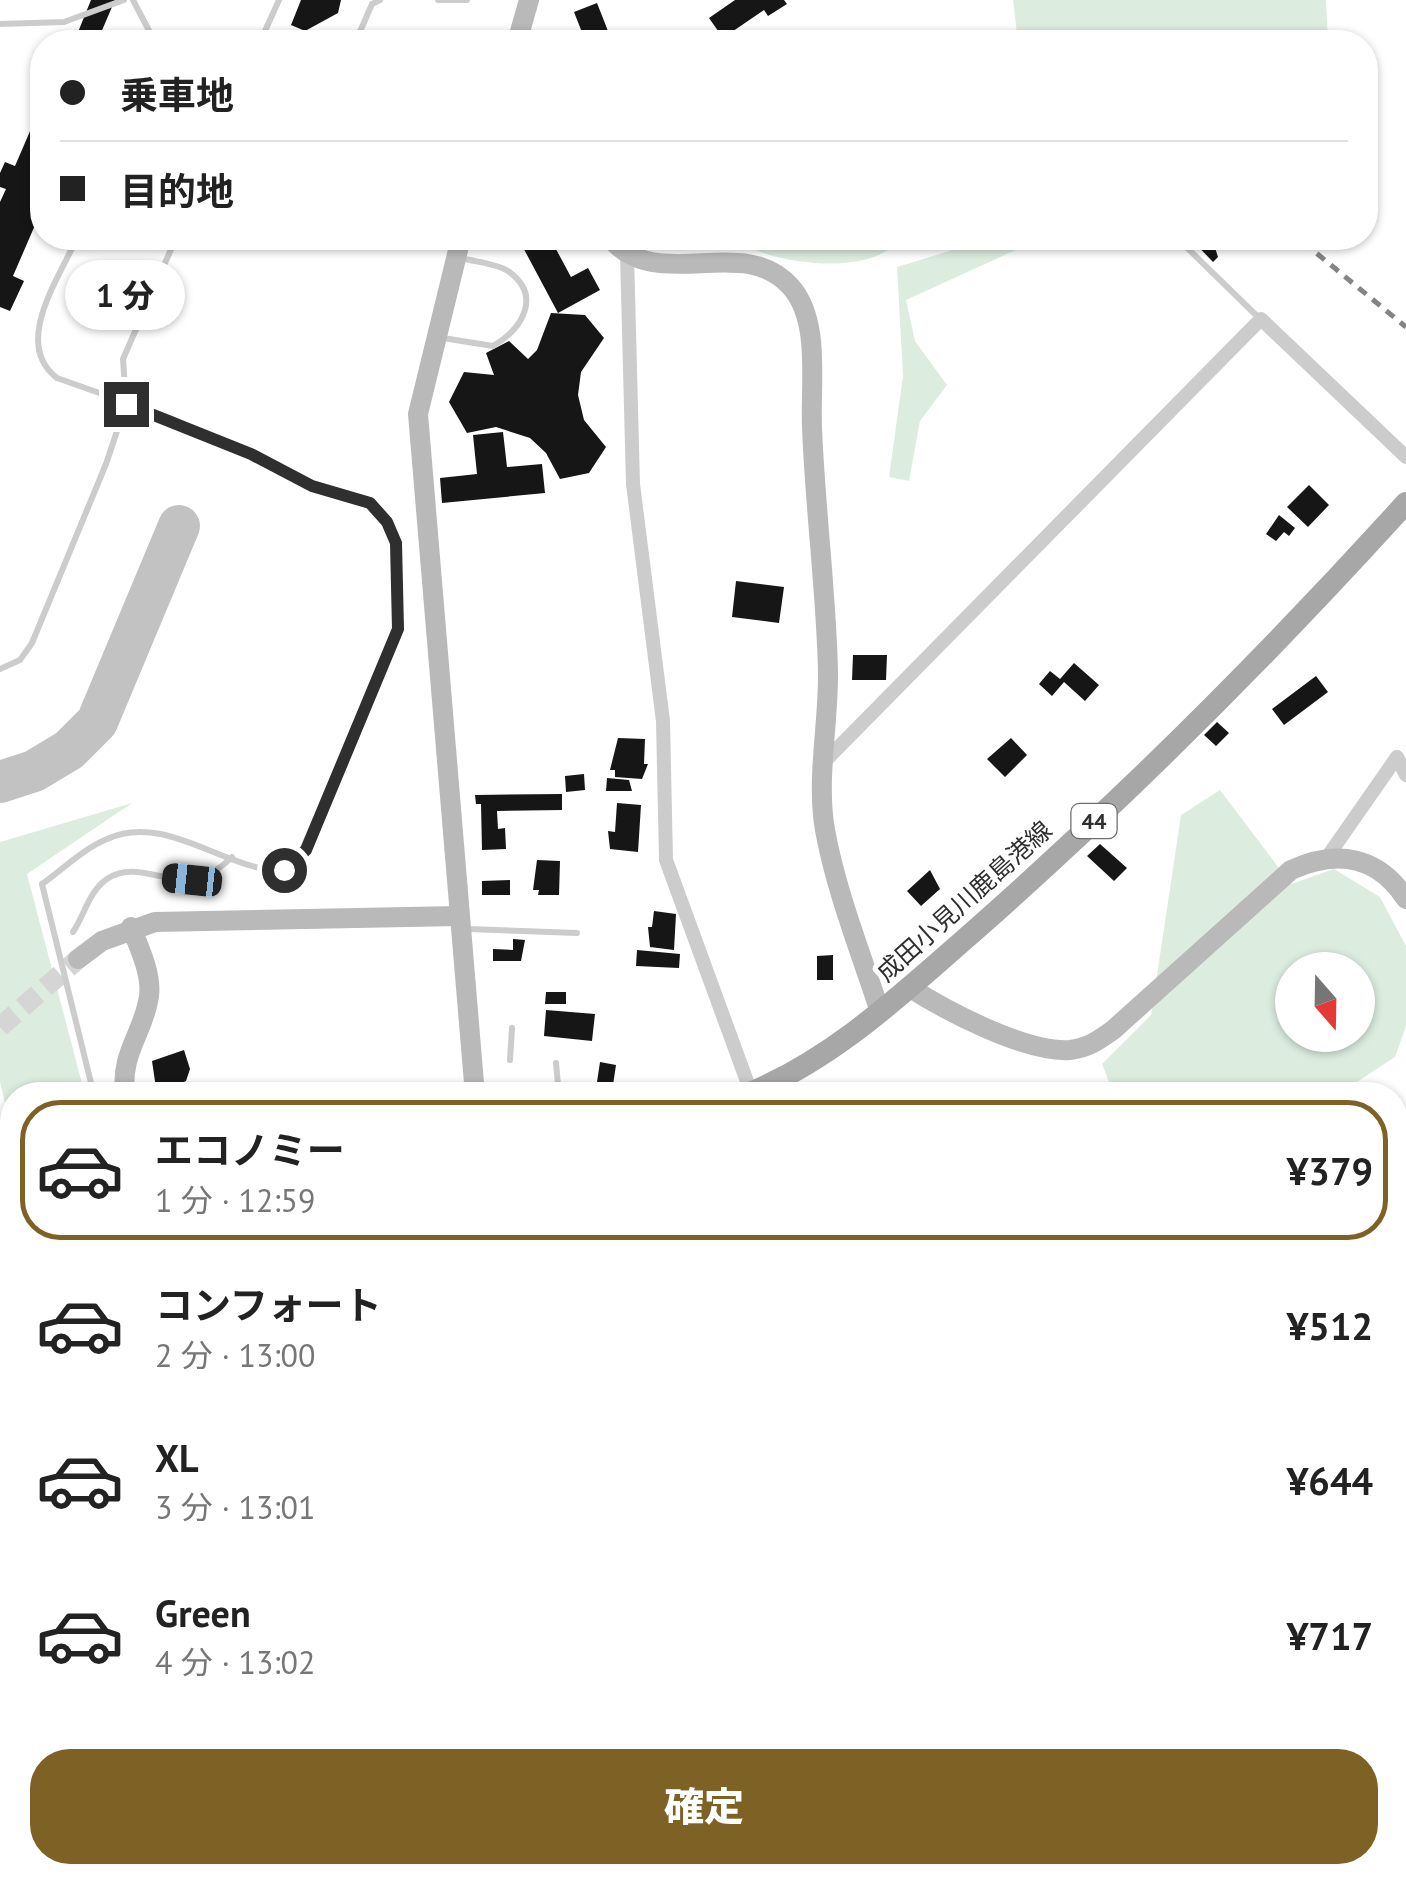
<!DOCTYPE html>
<html lang="ja">
<meta charset="utf-8">
<style>
:root{--surface:#fff;--page:#f6f6f6;--text:#222;--muted:#767676;--line:#e0e0e0;--accent:#7e6125}
body{margin:0;font-family:"PT Sans","Noto Sans JP",sans-serif;background:var(--page);color:var(--text);height:100vh;display:flex;flex-direction:column;font-size:38px;white-space:nowrap}
*{box-sizing:border-box;margin:0}
p{font-size:32px;color:var(--muted)}
.icon{flex:none;width:55px;height:55px;fill:none;stroke:currentColor;stroke-width:2;stroke-linecap:round;stroke-linejoin:round}
.map{position:relative;flex:1;overflow:hidden}
.panel{position:absolute;left:0px;top:1082px;width:1408px;height:802px;display:flex;flex-direction:column;background:var(--surface);border-radius:40px 40px 0 0;box-shadow:0 2px 8px #0004}
.panel>*{flex:none}
.top-card{position:absolute;left:30px;top:30px;width:1348px;height:220px;border-radius:40px;box-shadow:0 2px 8px #0004;display:grid;align-content:center;height:220px;padding:0 30px;background:var(--surface)}
.needle{width:65px;rotate:160deg}
.fabs{position:absolute;left:1275px;top:952px;display:grid;gap:20px}
.fabs a{display:grid;place-items:center;width:100px;height:100px;border-radius:50%;background:var(--surface);box-shadow:0 2px 8px #0004;font-size:50px}
.end{position:absolute;width:45px;height:45px;margin:-22px;border:12px solid #2f2f2f;background:#fff;box-shadow:0 0 0 5px #fff}
.from{border-radius:50%}
.bubble{position:absolute;height:70px;border-radius:35px;background:var(--surface);box-shadow:0 2px 8px #0004;font-size:32px;font-weight:800;line-height:70px;text-align:center}
.car{position:absolute;width:30px;height:60px;margin:-30px -15px;border-radius:12px;box-shadow:0 0 8px 2px #0007;background:linear-gradient(#222 24%,#8ab4d8 0 40%,#222 0 76%,#8ab4d8 0 86%,#222 0)}
.top-card b{display:flex;align-items:center;gap:35px;height:95px;font-size:38px}
.top-card b+b{border-top:2px solid var(--line)}
.top-card i{width:25px;height:25px;background:var(--text)}
ul{padding:18px 0 0;list-style:none}
li{display:flex;align-items:center;gap:30px;height:140px;margin:0 20px 15px;padding:0 10px;border:5px solid transparent;border-radius:40px}
li div{flex:1}
li b{display:block;font-size:38px}
li em{font-style:normal;font-weight:800}
li.selected{border-color:var(--accent)}
li>.icon{width:90px;height:90px;stroke-width:1.5}
.primary-button{display:flex;gap:20px;margin-top:auto;padding:20px 30px}
.primary-button a{flex:1;height:115px;border-radius:40px;background:var(--accent);color:#fff;font-size:40px;font-weight:800;line-height:115px;text-align:center}
.map>svg:first-child{display:block}
</style>
<div class="map">
<svg width="1406" height="1883" viewBox="0 0 1406 1883">
<rect width="100%" height="100%" fill="#fff"/>
<path fill="#dcede0" fill-rule="evenodd" d="M1013,0H1326L1328,42H1018Z
M733,238H885L889,249C854,275 766,263 733,238Z
M992,238H1042L906,300L915,341L947,385L920,421L909,481L889,477L903,376L897,267Z
M1220,790L1291,884L1334,869L1380,897L1406,946V1026L1395,1057L1337,1095H1114L1102,1064L1151,1015L1181,815ZM1292,970H1358V1035H1292Z
M132,803L27,874L85,1095H12V1132L0,1082V842Z
M1406,1279V1769L1395,1771V1284Z
M789,1873H1308L1261,1883H799Z"/>
<g fill="none" stroke-linecap="round" stroke-linejoin="round">
<path stroke="#c2c2c2" stroke-width="42" d="M0,782L34,771L69,750L97,722L179,526
M0,1301L12,1354
M0,1774L12,1768
M125,1872L127,1883"/>
</g>
<path fill="#161616" d="M91,0H115L97,42H74Z
M301,0H341L338,13L305,31L291,25Z
M735,0H784L787,4L768,16L764,10L723,38L709,18Z
M597,3L608,31L585,40L574,12Z
M42,81V209L13,276L24,281L10,311L0,307V202L6,189L0,187V173L5,162L15,166L40,108L32,104Z
M518,238H550L571,277L588,268L600,290L558,313Z
M1190,238H1212L1218,257L1213,262Z
M551,313L585,315L604,338L581,372L578,395L584,420L606,447L589,473L560,479L546,453L530,438L496,427L467,433L449,402L464,372L494,375L486,353L509,341L528,359L537,350Z
M503,432L507,467L542,464L545,493L442,503L440,478L477,474L473,435Z
M1309,485L1329,505L1308,527L1287,507Z
M1279,515L1295,528L1289,536L1284,532L1276,541L1266,534Z
M736,581L784,587L779,623L732,617Z
M853,655H887L886,680H852Z
M1074,663L1099,685L1085,701L1064,682L1052,696L1039,684L1050,671L1060,679Z
M1316,676L1328,692L1284,725L1272,709Z
M1217,722L1229,733L1216,746L1204,735Z
M618,738L645,739L644,764H648L642,779L615,777V770H610Z
M1011,738L1027,755L1005,777L987,759Z
M584,774L585,790L566,792L565,776Z
M607,778L629,780L632,791H606Z
M562,794V810L497,811L498,829L505,828L506,849L482,850L481,804H476L475,795Z
M617,803L641,805L638,852L610,849L608,831L615,832Z
M1100,844L1127,868L1114,881L1087,856Z
M537,860L560,861L559,895H538L539,890H533Z
M930,870L940,889L921,906L907,891Z
M510,880V895H482V881Z
M654,911L676,914L674,950L650,947L648,927H652Z
M513,939L525,940L521,961H493V949L513,950Z
M637,950L680,954L679,968L636,966Z
M833,955V980H817V956Z
M546,992H566V1004H545Z
M546,1010L595,1014L592,1041L544,1036Z
M184,1050L190,1069L186,1081L157,1095L152,1061Z
M600,1062L616,1065L613,1085L597,1082Z
M467,1872H525L529,1878L523,1883H468L473,1879Z"/>
<g fill="none" stroke-linecap="round" stroke-linejoin="round">
<path stroke="#d5d5d5" stroke-width="20" stroke-dasharray="20 10" stroke-linecap="butt" d="M0,1027L78,959"/>
<path stroke="#d5d5d5" stroke-width="22" stroke-dasharray="22 11" stroke-linecap="butt" d="M0,1371L12,1362
M0,1422L12,1413"/>
<path stroke="#ccc" stroke-width="6" d="M133,0L155,42
M438,0H467
M0,24L64,22L124,0
M260,42L279,0
M351,42L359,34L372,4L380,0
M1177,238L1260,319
M443,338L493,346C522,329 543,296 508,271C496,263 475,262 461,258
M0,669L20,660L32,643L106,464L126,404L123,359L176,238
M42,884C63,869 83,849 107,839C174,808 245,890 296,864L398,629L397,543L387,522L370,503L312,486L170,418L57,378C12,344 59,278 77,238
M467,929L577,933
M73,932C84,916 89,891 107,879C144,854 183,906 232,857
M510,1060L512,1028
M556,1063L559,1095
M1395,1245L1406,1236
M267,1872L269,1883
M356,1872L368,1883"/>
<path stroke="#ccc" stroke-width="14" d="M627,254L633,484L663,721L666,860L752,1095
M824,762L1261,319L1406,457
M1328,856L1397,757L1406,775"/>
<path stroke="#b9b9b9" stroke-width="20" d="M517,42L529,0
M461,238L418,414L475,1095
M610,238C657,295 743,232 791,287C821,321 810,385 812,427C815,508 826,589 828,670C829,722 816,779 825,830C836,891 861,953 880,1012
M78,959L102,941L155,922L459,916
M909,987C946,1011 1026,1053 1070,1050C1088,1048 1099,1040 1113,1030L1291,870C1337,849 1378,856 1406,899
M125,1095C120,1052 144,1033 149,996C152,974 139,947 131,927
M1395,1866L1406,1865
M759,1872L767,1883
M1310,1883L1355,1872"/>
<path stroke="#a7a7a7" stroke-width="22" d="M745,1095C833,1060 903,993 973,932C1125,798 1270,653 1406,503"/>
<path stroke="#848484" stroke-width="5" stroke-dasharray="10 8" stroke-linecap="butt" d="M1303,242L1406,327"/>
<path stroke="#ccc" stroke-width="6" d="M42,884L94,1095"/>
</g>
<g fill="none" stroke-linecap="round" stroke-linejoin="round">
<path stroke="#2f2f2f" stroke-width="12" d="M126,404L251,454L312,486L370,503L387,522L396,543L398,629L306,850L284,870"/>
</g>
<g text-anchor="middle" stroke-width="10" stroke-linejoin="round" paint-order="stroke">
<rect fill="#fff" stroke="#6d6d6d" stroke-width="2.5" x="1071.5" y="804" width="45" height="34" rx="8"/>
<g font-size="22" font-weight="bold" fill="#2f2f2f">
<text x="1094" y="829">44</text>
</g>
<g font-size="25" fill="#2f2f2f" stroke="#fff">
<text transform="translate(964 901) rotate(-42)" y="9">成田小見川鹿島港線</text>
</g>
</g>
</svg>
<div class="fabs">
<a><svg class="needle" viewBox="-14 -14 28 28"><path d="M0-13l5 13h-10z" fill="#e53935"/><path d="M0 13l5-13h-10z" fill="#767676"/></svg></a>
</div>
<i class="end from" style="left:284px;top:870px"></i>
<i class="end" style="left:126px;top:404px"></i>
<div class="bubble" style="left:65px;top:260px;width:120px">1 分</div>
<i class="car" style="left:192px;top:880px;rotate:276deg"></i>
<div class="top-card">
<b><i class="from"></i>乗車地</b>
<b><i></i>目的地</b>
</div>
<section class="panel">
<ul>
<li class="selected"><svg class="icon" aria-label="car" viewBox="0 0 24 24"><path d="M5 17H2v-5l4-1 3-4h7l3 4 3 1v5h-3M9 17h6M6 11h13"/><circle cx="7" cy="17" r="2"/><circle cx="17" cy="17" r="2"/></svg><div><b>エコノミー</b><p>1 分 · 12:59</p></div><em>¥379</em></li>
<li><svg class="icon" aria-label="car" viewBox="0 0 24 24"><path d="M5 17H2v-5l4-1 3-4h7l3 4 3 1v5h-3M9 17h6M6 11h13"/><circle cx="7" cy="17" r="2"/><circle cx="17" cy="17" r="2"/></svg><div><b>コンフォート</b><p>2 分 · 13:00</p></div><em>¥512</em></li>
<li><svg class="icon" aria-label="car" viewBox="0 0 24 24"><path d="M5 17H2v-5l4-1 3-4h7l3 4 3 1v5h-3M9 17h6M6 11h13"/><circle cx="7" cy="17" r="2"/><circle cx="17" cy="17" r="2"/></svg><div><b>XL</b><p>3 分 · 13:01</p></div><em>¥644</em></li>
<li><svg class="icon" aria-label="car" viewBox="0 0 24 24"><path d="M5 17H2v-5l4-1 3-4h7l3 4 3 1v5h-3M9 17h6M6 11h13"/><circle cx="7" cy="17" r="2"/><circle cx="17" cy="17" r="2"/></svg><div><b>Green</b><p>4 分 · 13:02</p></div><em>¥717</em></li>
</ul>
<div class="primary-button"><a>確定</a></div>
</section>
</div>
